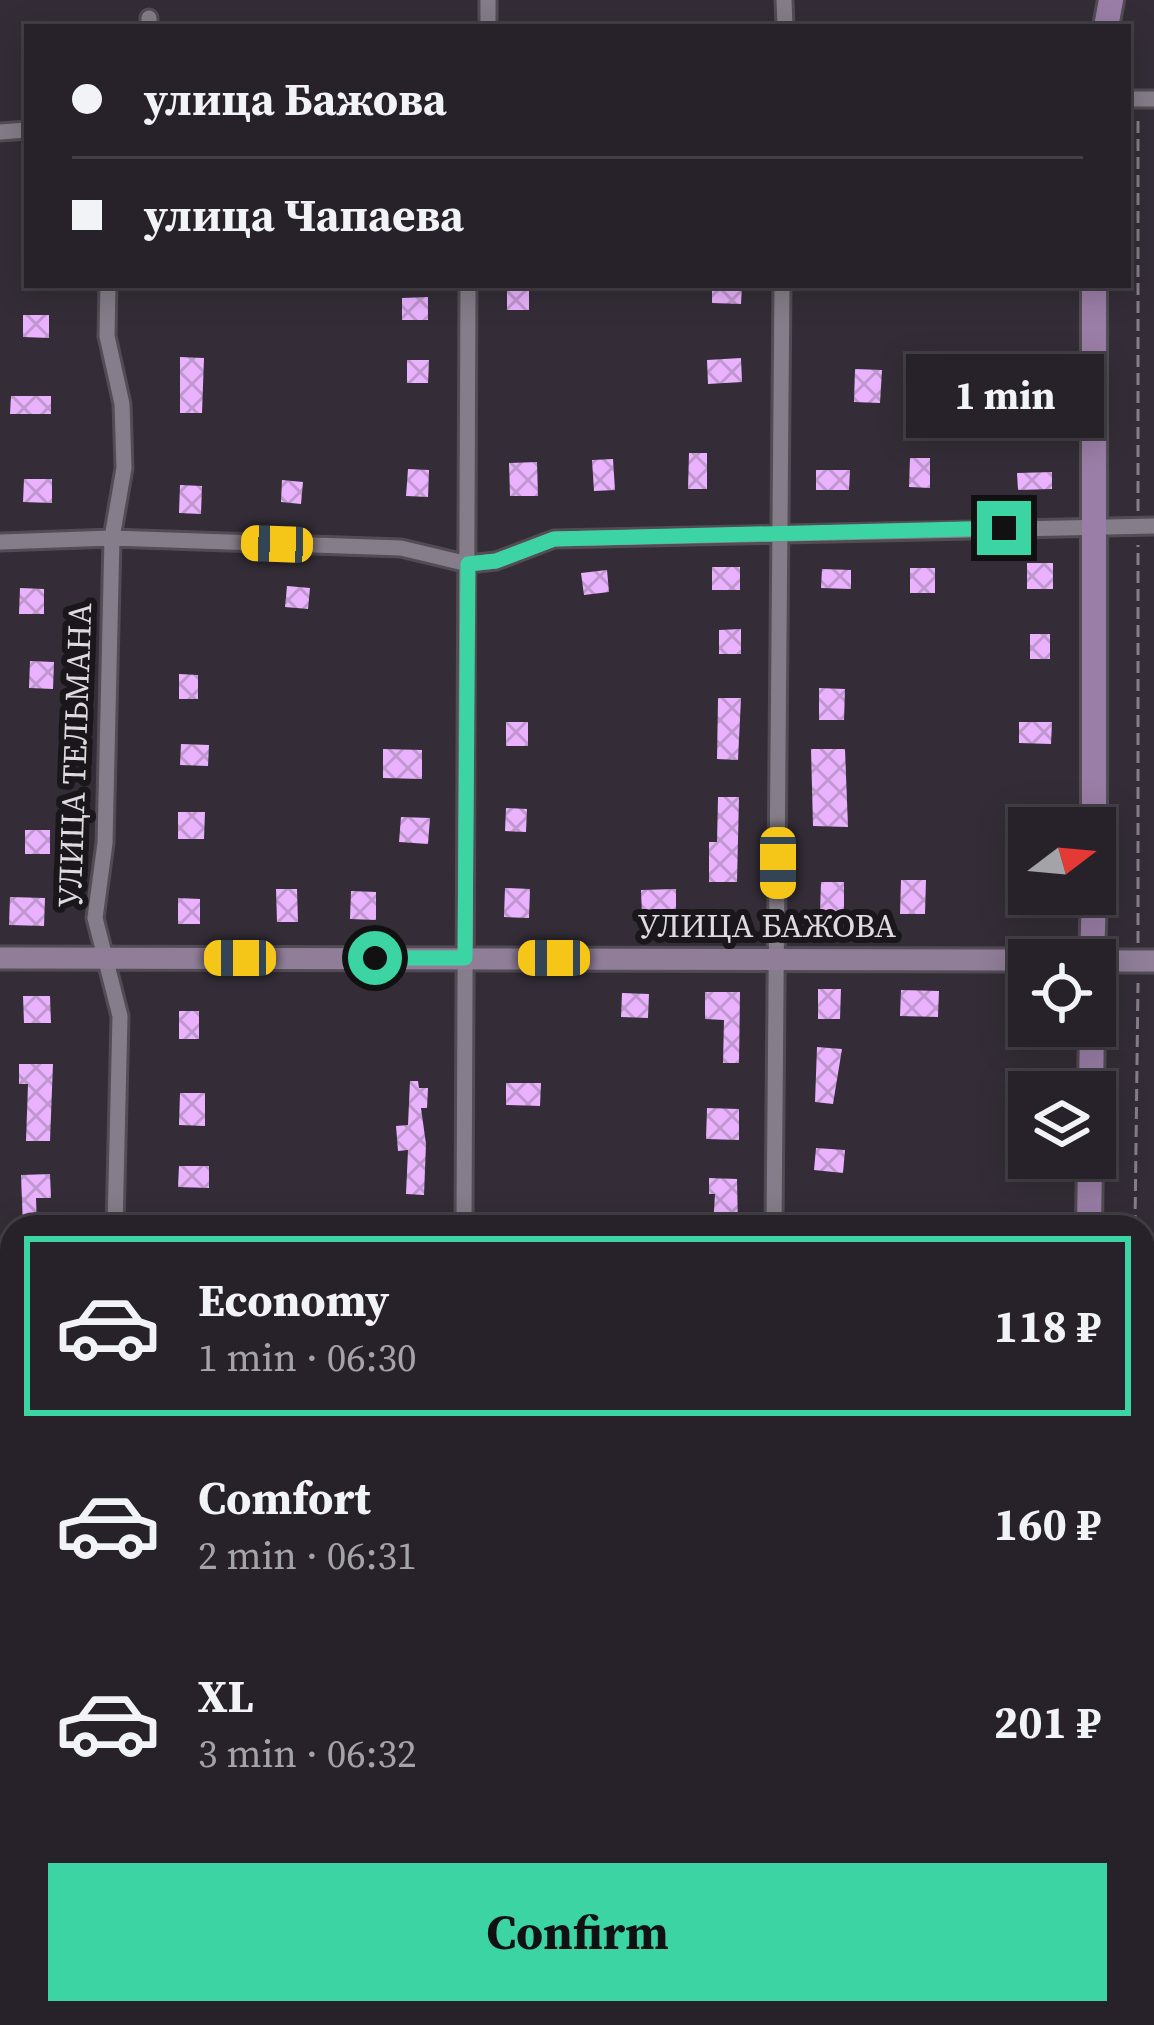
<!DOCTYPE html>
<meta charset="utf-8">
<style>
:root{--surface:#272229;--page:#2f2a31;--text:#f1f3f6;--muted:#a4a4a8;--line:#433f46;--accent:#3dd4a3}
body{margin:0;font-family:"Source Serif 4",serif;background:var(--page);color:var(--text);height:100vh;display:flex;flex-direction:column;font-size:45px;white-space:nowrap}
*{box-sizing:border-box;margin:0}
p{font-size:39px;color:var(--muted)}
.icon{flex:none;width:66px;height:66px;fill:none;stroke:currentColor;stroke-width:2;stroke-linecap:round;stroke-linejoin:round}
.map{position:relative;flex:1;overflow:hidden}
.side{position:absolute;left:0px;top:1215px;width:1155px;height:810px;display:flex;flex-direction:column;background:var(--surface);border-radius:36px 36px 0 0;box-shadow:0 6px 30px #0003,0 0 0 3px var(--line)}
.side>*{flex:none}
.banner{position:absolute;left:24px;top:24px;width:1107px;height:264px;border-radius:0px;box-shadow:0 6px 30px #0003,0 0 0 3px var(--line);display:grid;align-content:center;height:264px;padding:0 48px;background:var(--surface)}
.needle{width:78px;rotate:74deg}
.tools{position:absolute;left:1008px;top:807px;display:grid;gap:24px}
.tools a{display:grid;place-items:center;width:108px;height:108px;border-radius:0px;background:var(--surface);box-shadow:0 6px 30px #0003,0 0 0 3px var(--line);font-size:60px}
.end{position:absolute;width:54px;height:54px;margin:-27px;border:15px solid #3dd4a3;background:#111;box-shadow:0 0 0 6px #111}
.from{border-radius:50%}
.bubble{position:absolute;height:84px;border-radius:0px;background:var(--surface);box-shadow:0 6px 30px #0003,0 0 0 3px var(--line);font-size:39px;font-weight:700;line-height:84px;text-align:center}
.car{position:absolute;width:36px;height:72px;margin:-36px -18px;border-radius:15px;box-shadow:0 0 9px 3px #0007;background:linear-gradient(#f5c518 24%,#345 0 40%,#f5c518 0 76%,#345 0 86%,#f5c518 0)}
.banner b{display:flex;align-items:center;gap:42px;height:114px;font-size:45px}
.banner b+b{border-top:3px solid var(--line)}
.banner i{width:30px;height:30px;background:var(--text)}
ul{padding:21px 0 0;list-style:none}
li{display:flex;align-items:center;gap:36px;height:180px;margin:0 24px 18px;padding:0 24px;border:6px solid transparent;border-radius:0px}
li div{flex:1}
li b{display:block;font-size:45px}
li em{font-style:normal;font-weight:700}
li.on{border-color:var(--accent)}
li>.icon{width:108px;height:108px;stroke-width:1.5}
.button{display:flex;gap:24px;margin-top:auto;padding:24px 48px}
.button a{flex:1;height:138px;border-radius:0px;background:var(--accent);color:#111;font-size:48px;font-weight:700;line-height:138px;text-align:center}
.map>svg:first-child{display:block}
</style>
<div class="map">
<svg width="1154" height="2025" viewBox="0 0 1154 2025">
<defs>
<pattern id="building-cross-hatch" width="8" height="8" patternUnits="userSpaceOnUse" patternTransform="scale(3)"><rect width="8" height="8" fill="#eab2fe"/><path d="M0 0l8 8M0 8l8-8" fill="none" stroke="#c096cf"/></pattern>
</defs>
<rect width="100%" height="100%" fill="#342d37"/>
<path fill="url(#building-cross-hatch)" d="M507,285H529V310H507Z
M712,285H742L741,304L712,303Z
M428,297V320H402V298Z
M23,315H49V338L23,337Z
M180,357L204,358L202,413H180Z
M741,358L742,382L708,384L707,360Z
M407,360H429L428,383H407Z
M855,369L882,370L880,403L854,402Z
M1023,388H1054V410L1023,409Z
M11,396H51V414H10Z
M689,453H707V489H688Z
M910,458H930V488L909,487Z
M613,459L615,490L594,491L592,460Z
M537,462L538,496H510L509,463Z
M408,469L429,470L428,497L406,496Z
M816,470H850L849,490H816Z
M1052,472V489L1018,490L1017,473Z
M24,479H52V503L23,502Z
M282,480L303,482L301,504L281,502Z
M180,485L202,486L201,514L179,513Z
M1027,563H1053V589H1027Z
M712,567H740V590H712Z
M910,568H935V593H910Z
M822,569L851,570V589L821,588Z
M607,570L609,592L584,595L581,573Z
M287,586L310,588L308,609L285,607Z
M20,588L44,589V614H19Z
M741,629V654H719V630Z
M1030,634H1050V659H1030Z
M30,661L54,662L53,689L29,688Z
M179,674L198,675V699H179Z
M819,688L845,689L844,720H819Z
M718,698H741L738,760L717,759Z
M506,722H528V746H506Z
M1019,722H1052L1051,744L1019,743Z
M181,744L209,745L208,766L180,765Z
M383,749L422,750V779L383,778Z
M811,749H845L848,827L813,826Z
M718,797H739L737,882H709V842H717Z
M1017,806L1052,807V828H1017Z
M506,808L527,809L526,832L505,831Z
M178,812H205L204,839H178Z
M401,817L430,818L428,844L399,842Z
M25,830H50V854H25Z
M901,880H926L925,914H900Z
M821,882H844V914L820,913Z
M505,888L530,889L529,918L504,917Z
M276,889H297L298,922H277Z
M676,889V915L642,916L641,890Z
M351,891L376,892V920L350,919Z
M10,897L45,898L44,926L9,925Z
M178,898L200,899V924H178Z
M818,989H841L840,1019H818Z
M901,990L939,991L938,1017L900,1016Z
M705,992H740L739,1063H723L724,1020L705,1019Z
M622,993L649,994L648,1018L621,1017Z
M23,996H50L51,1023H24Z
M179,1011H199V1039H179Z
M817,1047L842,1049L833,1104L815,1102Z
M19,1064H53L50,1141H26L28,1084H19Z
M410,1081H418L419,1088H428L427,1108H421L426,1144L424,1195L406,1194L408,1150L398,1151L396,1126L408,1125Z
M506,1083H541L540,1106L506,1105Z
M180,1093H205V1126L179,1125Z
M707,1108L739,1109V1140L706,1139Z
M816,1148L845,1150L843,1173L814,1170Z
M179,1166H209V1188L178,1187Z
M50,1174L51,1198H36L37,1227H23L21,1175Z
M709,1178L737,1179L738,1227H713L715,1194H709Z"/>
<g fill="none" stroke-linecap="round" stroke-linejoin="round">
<g stroke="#524c54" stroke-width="21">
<path id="street" d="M784,0L785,27
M149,18V27
M488,27V0
M1128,99H1154
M0,132L27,130
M108,285L107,336L122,404L124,468L112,538L105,843L95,918L120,1016L115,1227
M0,542L112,538L401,548L468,564L496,561L554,539L1154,526
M464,1227L468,285
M774,1227L782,285
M0,1375H12
M1143,1377H1154
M0,1799L12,1800
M109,2013V2025
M465,2013L466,2025
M774,2025V2013"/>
</g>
<g stroke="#524c54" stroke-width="27">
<path id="secondary" d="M0,958L1029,960
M1095,961H1154
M1143,1800H1154"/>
</g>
<g stroke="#524c54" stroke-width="30">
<path id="primary" d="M1106,27L1111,0
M1094,828V285
M1092,960L1094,894
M1091,1092L1092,1026
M1089,1227L1090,1158
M1079,2025V2013"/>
</g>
<path stroke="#857f87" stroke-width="3" stroke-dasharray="12 6" stroke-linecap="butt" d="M1138,511V119
M1138,943V545
M1135,1227L1138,983
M1143,1771L1154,1772
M1127,2025V2013"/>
<use href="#street" stroke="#857d89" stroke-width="15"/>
<use href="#secondary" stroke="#907e98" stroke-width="21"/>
<use href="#primary" stroke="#9b7ea7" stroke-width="24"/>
</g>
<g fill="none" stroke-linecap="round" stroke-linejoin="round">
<path stroke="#3dd4a3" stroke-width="15" d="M375,958H465L468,564L496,561L554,539L1004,528"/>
</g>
<g text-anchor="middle" stroke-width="12" stroke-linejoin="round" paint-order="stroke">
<g font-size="33" fill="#dedae0" stroke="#1a171b">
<text transform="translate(74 755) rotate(-88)" y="12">УЛИЦА ТЕЛЬМАНА</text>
<text x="767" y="937">УЛИЦА БАЖОВА</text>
</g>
</g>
</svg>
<div class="tools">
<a><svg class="needle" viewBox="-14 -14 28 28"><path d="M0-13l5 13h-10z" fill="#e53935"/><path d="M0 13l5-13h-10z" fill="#a4a4a8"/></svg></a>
<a><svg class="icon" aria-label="locate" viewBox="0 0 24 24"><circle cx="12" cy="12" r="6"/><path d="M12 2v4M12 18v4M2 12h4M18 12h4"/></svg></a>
<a><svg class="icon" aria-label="layers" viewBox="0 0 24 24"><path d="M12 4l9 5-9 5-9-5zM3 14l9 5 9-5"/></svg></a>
</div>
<i class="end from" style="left:375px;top:958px"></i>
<i class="end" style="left:1004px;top:528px"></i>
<div class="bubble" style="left:906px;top:354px;width:198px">1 min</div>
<i class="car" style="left:277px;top:544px;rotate:272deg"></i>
<i class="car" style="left:778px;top:863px;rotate:180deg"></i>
<i class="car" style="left:240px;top:958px;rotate:270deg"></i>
<i class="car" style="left:554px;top:958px;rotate:270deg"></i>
<div class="banner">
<b><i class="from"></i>улица Бажова</b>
<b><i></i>улица Чапаева</b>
</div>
<section class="side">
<ul>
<li class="on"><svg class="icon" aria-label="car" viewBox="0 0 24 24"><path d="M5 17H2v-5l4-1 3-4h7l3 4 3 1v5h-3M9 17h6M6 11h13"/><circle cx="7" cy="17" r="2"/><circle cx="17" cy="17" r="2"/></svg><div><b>Economy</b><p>1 min · 06:30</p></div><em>118 ₽</em></li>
<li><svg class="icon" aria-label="car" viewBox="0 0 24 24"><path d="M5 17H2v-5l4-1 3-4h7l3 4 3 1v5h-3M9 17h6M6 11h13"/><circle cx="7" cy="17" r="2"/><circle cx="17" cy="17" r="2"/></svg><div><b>Comfort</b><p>2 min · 06:31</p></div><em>160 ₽</em></li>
<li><svg class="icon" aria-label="car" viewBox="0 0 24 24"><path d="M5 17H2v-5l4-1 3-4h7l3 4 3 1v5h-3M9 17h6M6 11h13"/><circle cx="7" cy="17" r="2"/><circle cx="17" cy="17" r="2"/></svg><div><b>XL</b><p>3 min · 06:32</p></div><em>201 ₽</em></li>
</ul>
<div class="button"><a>Confirm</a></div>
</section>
</div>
